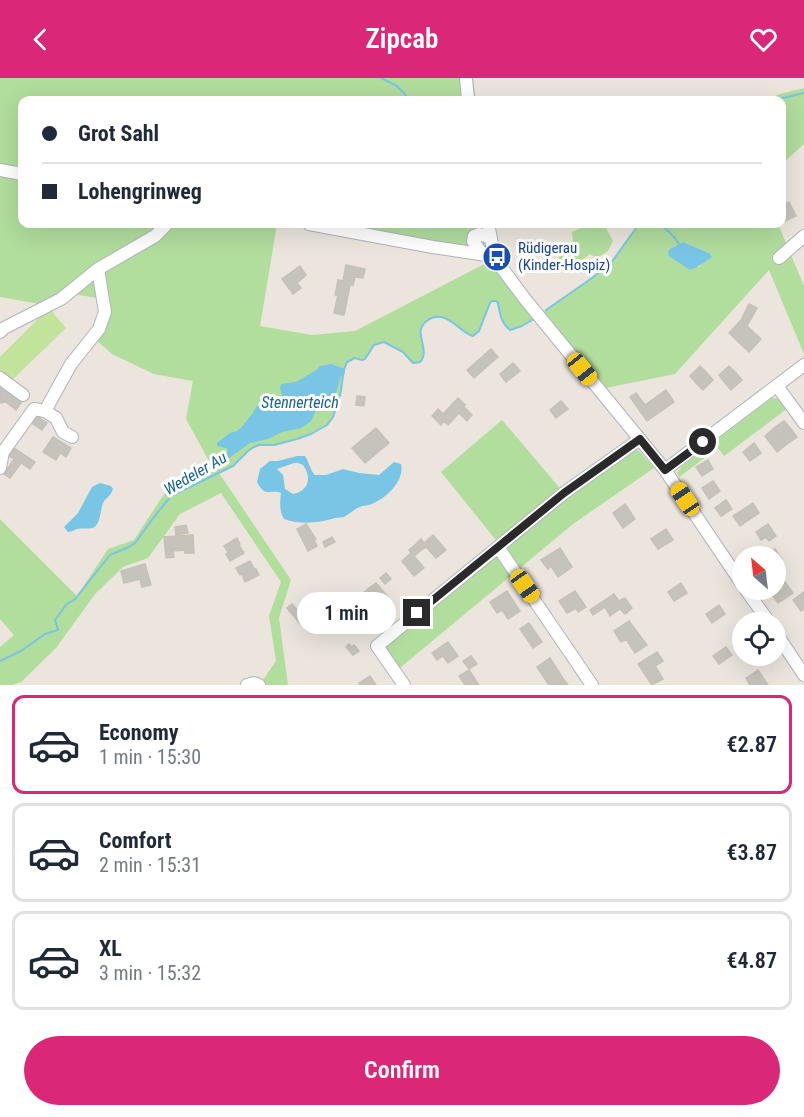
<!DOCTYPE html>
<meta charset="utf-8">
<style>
:root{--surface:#fff;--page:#f6f6f7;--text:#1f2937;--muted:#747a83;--line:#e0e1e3;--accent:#db2777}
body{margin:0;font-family:"Roboto Condensed",sans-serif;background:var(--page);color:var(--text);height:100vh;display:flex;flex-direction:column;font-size:22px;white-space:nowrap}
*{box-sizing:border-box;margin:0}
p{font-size:20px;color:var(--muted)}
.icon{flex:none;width:33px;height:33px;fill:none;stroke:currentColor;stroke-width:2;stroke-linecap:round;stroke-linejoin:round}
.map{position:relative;height:607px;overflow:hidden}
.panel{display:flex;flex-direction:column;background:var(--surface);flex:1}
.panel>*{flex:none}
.top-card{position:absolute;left:18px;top:18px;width:768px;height:132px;border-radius:12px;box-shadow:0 6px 24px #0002;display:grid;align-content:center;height:132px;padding:0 24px;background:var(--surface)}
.needle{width:39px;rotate:332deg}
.fabs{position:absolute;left:732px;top:468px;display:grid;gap:12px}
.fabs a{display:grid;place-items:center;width:54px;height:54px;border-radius:50%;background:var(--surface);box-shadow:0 6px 24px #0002;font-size:30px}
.end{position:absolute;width:27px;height:27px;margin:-14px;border:8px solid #2a2a2a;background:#fff;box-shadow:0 0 0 3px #fff}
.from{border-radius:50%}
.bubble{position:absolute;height:42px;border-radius:21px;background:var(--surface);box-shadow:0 6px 24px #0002;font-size:20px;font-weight:600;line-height:42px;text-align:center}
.car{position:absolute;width:18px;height:36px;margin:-18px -9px;border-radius:8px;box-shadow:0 0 4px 2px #0007;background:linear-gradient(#f5c518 24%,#345 0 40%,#f5c518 0 76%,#345 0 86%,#f5c518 0)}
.top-card b{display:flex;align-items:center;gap:21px;height:57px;font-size:22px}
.top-card b+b{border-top:2px solid var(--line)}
.top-card i{width:15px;height:15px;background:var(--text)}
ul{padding:10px 0 0;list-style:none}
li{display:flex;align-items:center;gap:18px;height:99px;margin:0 12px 9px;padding:0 12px;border:3px solid var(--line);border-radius:12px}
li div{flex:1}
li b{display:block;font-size:22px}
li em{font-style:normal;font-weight:600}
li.on{border-color:var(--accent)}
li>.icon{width:54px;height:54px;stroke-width:1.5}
.primary-button{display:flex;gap:12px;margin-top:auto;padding:12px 24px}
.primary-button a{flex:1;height:69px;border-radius:36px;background:var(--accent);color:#fff;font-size:24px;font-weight:600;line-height:69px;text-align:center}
header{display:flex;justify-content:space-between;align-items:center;height:78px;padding:0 24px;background:var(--accent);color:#fff;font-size:27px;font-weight:600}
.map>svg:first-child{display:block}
</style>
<header><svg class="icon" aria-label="back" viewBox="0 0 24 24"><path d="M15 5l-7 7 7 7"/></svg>Zipcab<svg class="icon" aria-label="heart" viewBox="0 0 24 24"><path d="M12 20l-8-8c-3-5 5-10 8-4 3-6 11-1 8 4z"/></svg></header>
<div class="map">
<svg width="804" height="607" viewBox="0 0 804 607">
<rect width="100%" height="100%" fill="#ebe5dd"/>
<path fill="#b1dd9d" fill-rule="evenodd" d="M0,0H473L476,22H22V146H277L260,248L312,257L355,253L494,181L309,146H493L498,178L538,237L592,200L611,185L639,146H778L804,208V276L769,192L675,296L596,312L534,241L522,248L512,252C500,246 501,234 496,223H492L490,226L479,253L473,258C458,254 445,228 427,243C423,246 420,250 420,255C419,266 427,270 422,283L413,285C402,273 391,260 374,267L365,281L355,280L347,285L344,292L342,313L336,331L329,345L304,359L274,367H259L254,369L248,373L235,387L219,395L291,502L279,540L288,607H265L263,602L276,583L269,538L281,504L221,415L180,436L148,480L123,489L95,516L56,570L21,604L12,607H0V569L14,557L0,541V441L77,518L108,471L134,462L164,416L214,392L186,341L193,303L154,296L112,276L95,261L102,221L63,214L51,228L0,219ZM683,164L709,175L707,183L703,184L699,189L670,171Z
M804,10V66L782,86V22H763L780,16Z
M596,146H604L613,163L608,173L597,180L590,176L581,183L564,188L559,180L561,166L573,164L572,154L581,150L590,149Z
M772,320L781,321L788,330L724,378L718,370L679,399L677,395L682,388Z
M502,342L564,415L633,366L654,390L573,446L395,594L377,568L500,467L441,394Z"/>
<path fill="#c2e49a" d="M49,230L66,250L11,303L0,292V279Z"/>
<path fill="#78c5e5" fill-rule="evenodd" d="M683,164L709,175L712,179C705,184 698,189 690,192L669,178L668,174L670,171Z
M331,286L345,291L344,297L341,298L334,322L330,325L324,326L318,328L311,343L306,347L301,350L282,354L268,361L250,365L229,380L225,377L228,372L226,370L217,368V365L230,355L237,353L241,350L252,336L256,329L261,326H276L282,319L280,309L281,306L296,304L315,293L320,288Z
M297,378H305C309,384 310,392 315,397H326L343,391L359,395L379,397L394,384L401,386C405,403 385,422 369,427C366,428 363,427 360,429C354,431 350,436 344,439C342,439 337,440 335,440C318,445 301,447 284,441C279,433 280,423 281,415C270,411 265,420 257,404L260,391L270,383H278ZM294,385H298L303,387C312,399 309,413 293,416L285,411L283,397L277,391Z
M100,405L111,408L113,411C111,417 108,419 104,423C102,427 101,433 100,438C96,455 90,449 77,451C74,452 71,454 68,454L64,449L78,435L92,409Z"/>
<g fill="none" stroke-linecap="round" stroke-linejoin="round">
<path stroke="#78c5e5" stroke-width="2" d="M381,0L397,8L410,22
M775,22L804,15
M649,146L663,148C670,156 674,157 679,166
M546,232L592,200L611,185L639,146
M0,583L21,573L45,556L58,552L55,542L66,527L75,521L110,477L129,469L135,465L154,439L171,418L233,388L248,373L254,369L259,367H274L297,361L311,356L327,347L333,339L340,317L344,292L347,284L355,280L362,282L365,281L374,267L384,264L403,274L413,285L420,284C432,271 410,254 428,242C432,239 436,238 441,239C454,241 461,255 473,258L479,253L490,225L492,223H496L498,225C500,236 501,245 510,252L522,248L534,241"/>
</g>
<path fill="#c6c2bc" stroke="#c6c1b7" stroke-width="1.5" d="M789,124L796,138L785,143L782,136V127Z
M346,187L365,191L363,200L355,199L353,207H350L344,237L334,235L338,217H335L338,202L343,203Z
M300,188L306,197L297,205L301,210L293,216L282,201Z
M749,226L757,230L747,248L761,261L749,274L729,255L741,242Z
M491,271L498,279L474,300L467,292Z
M513,285L520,293L506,304L500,296Z
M700,288L707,295L696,305L690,298Z
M729,288L736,295L725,305L719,297Z
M707,295L713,302L703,312L696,305Z
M736,295L742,302L731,312L725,305Z
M5,307L6,312L9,311L23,322L16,332L6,324L0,325V308Z
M666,312L674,324L647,343L630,319L636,315L645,327Z
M357,318L365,319L364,328L356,327Z
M458,320L465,327L464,329L472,337L467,343L459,335L448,347L444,343L441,347L432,338L438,331L443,336Z
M561,323L568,331L556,340L550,332Z
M34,336L47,345L42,352L29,343Z
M784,343L791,351L781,359L774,350Z
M376,350L389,365L377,375L364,360Z
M774,350L781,359L771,366L765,358Z
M791,351L797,359L787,366L781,359Z
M53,359L71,370L66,379L60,375L56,382L43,374Z
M781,359L787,366L777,374L771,366Z
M364,360L377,375L365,385L352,370Z
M754,365L761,375L750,383L743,374Z
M11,368L35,384L30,391L21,385L10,400L4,396L14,381L6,376Z
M708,382L713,391L702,398L696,389Z
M713,403L720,413L709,421L702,410Z
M726,422L732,431L721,438L715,430Z
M753,425L759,435L740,448L733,438Z
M625,426L635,441L623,450L613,435Z
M306,446L316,461L314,462L317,468L308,473L297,451Z
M768,446L776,458L769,463L766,459L761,462L756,454Z
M186,447L188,455L176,457L175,449Z
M666,451L673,462L658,471L651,461Z
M193,457L194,475H185V472L173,473L174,479L166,480L164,459Z
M433,457L446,472L436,480L426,469L420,473L415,467L421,461L424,465Z
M332,459L335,464L325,469L323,464Z
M237,460L240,466L239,467L244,475L230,483L226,476L228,474L224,468Z
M415,467L420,473L414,478L424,490L414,498L402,483L411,475L409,472Z
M560,470L572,489L558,499L551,488L548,491L541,482Z
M775,471L782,481L776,485V478H764Z
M250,483L255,492L256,491L259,497L245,504L242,496L240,497L236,490Z
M145,486L151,507L142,509L140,501L124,505L121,493Z
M386,495L391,501L385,506L380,500Z
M785,504L793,515L778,525L770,514Z
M376,505L388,519L382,525L380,523L371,530L366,524L373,518L368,511Z
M681,505L687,515L674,523L668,514Z
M368,511L373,518L366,524L371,530L365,534L361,529L356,532L351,525Z
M507,513L520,533L508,541L502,532L497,535L490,524Z
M575,513L586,529L578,534L576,530L567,535L559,523Z
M804,514V531L801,533L793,522Z
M614,516L619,523L625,520L632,530L625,536L620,531L610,538L605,529L593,537L590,532Z
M292,526L300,535L309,527L315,535L302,548L287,530Z
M719,527L725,536L712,545L706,536Z
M629,543L647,567L635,575L626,561L621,564L614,553Z
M529,545L542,564L533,570L520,551Z
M448,564L458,578L448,585L443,578L437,582L432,575Z
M349,566L352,569L354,567L359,573L353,577L346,569Z
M726,569L732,577L719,586L713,578Z
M657,574L663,583L655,588L663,601L652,607L638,586Z
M471,578L477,586L469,591L463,583Z
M550,580L564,602L568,607H549L537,589Z
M469,592L479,607H465L459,598Z
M758,592L768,607H750L746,600Z
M370,598L376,607H360L359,605Z"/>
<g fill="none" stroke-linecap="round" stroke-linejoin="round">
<g stroke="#b0b3bc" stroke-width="14">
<path id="minor" d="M466,0L468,22
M0,92L22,96
M309,146L433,169L493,178
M488,146L495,181L525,221L665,392L742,506
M482,176L473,163L474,158L479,156L491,160
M779,180L804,158
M0,254L4,250L61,221L98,191
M0,300L23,317
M777,308L804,345
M45,333L71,286L99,251L105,234L98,191L155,158L167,146
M0,390L3,374L34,331L45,333L56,340L63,354L72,359
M665,392L804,287
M498,469L592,607
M746,512L769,544
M776,555L804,597
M247,607L254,605L259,607
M404,607L377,568L564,415L640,361"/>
</g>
<use href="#minor" stroke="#fff" stroke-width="12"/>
</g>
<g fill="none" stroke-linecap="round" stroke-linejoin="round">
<path stroke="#2a2a2a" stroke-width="8" d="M417,535L564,415L640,361L665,392L703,364"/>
</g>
<defs>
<g id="bus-disc" transform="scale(1.5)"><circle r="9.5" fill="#1a4fb4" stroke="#fff"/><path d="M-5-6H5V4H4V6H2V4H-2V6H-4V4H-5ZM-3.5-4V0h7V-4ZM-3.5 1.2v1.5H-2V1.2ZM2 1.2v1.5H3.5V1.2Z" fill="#fff"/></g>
</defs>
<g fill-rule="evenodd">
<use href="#bus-disc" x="497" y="179"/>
</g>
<g text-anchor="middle" stroke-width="6" stroke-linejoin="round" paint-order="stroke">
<g font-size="15" fill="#164399" stroke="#fff" text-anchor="start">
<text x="518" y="175">Rüdigerau<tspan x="518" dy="17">(Kinder-Hospiz)</tspan></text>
</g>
<g font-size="16" font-style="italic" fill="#186390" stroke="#fff">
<text x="300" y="330">Stennerteich</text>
<text transform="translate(195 395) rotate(-30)" y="6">Wedeler Au</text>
</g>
</g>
</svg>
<div class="fabs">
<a><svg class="needle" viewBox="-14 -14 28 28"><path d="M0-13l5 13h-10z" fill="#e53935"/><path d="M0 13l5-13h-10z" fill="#747a83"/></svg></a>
<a><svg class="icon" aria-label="locate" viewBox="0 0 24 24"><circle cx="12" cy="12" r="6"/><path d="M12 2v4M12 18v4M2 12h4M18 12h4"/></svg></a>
</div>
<i class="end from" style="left:703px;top:364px"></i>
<i class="end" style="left:417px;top:535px"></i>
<div class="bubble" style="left:297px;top:514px;width:99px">1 min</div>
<i class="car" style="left:582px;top:291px;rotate:141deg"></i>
<i class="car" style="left:685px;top:421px;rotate:326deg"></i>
<i class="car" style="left:525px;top:508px;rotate:145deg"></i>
<div class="top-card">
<b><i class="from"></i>Grot Sahl</b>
<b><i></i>Lohengrinweg</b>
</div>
</div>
<section class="panel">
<ul>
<li class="on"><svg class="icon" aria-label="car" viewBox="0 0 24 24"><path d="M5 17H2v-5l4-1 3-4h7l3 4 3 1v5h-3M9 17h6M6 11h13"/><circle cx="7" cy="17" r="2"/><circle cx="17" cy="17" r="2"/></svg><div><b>Economy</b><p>1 min · 15:30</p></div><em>€2.87</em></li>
<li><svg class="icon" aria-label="car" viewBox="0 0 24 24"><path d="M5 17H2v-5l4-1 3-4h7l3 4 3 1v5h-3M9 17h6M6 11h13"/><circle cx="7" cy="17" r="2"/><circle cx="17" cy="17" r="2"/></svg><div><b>Comfort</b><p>2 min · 15:31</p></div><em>€3.87</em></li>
<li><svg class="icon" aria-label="car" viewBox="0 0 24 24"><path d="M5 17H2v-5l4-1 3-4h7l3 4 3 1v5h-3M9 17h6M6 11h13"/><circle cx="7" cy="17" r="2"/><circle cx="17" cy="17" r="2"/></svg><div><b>XL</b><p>3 min · 15:32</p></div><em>€4.87</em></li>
</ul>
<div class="primary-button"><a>Confirm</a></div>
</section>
